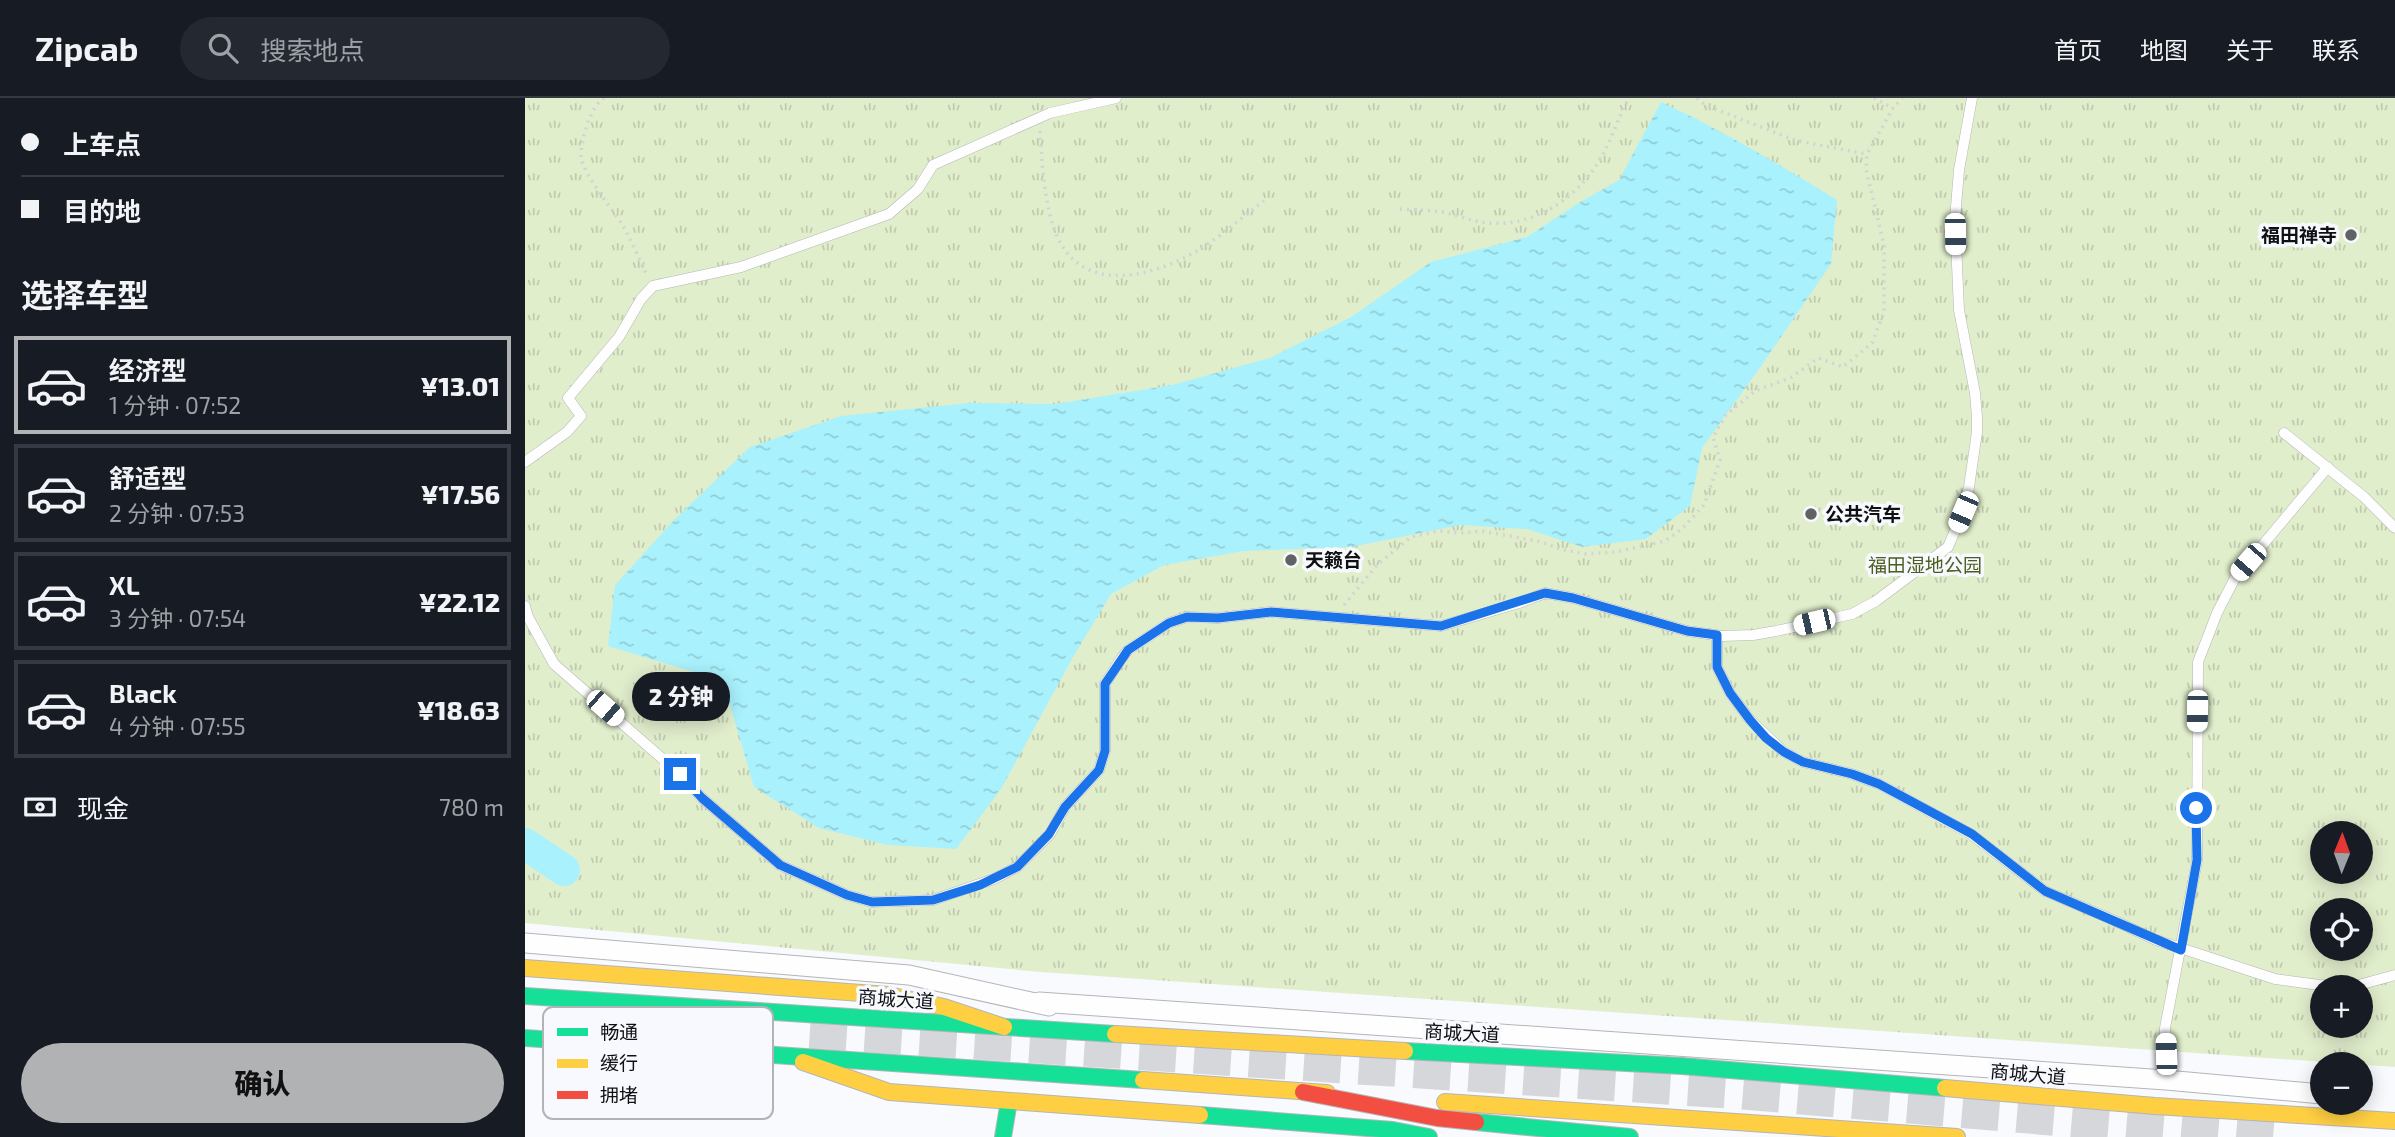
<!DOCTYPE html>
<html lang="zh">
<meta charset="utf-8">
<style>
:root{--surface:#171b24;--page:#242831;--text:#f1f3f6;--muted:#9ea1a6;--line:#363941;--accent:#b0b2b4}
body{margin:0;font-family:"Exo 2","Noto Sans SC",sans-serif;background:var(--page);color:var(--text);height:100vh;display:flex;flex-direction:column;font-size:26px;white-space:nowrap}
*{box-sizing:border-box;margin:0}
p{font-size:23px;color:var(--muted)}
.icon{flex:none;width:38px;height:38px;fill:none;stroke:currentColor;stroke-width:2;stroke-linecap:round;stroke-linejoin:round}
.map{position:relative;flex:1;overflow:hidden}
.sheet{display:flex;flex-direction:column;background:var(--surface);width:525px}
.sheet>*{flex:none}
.guide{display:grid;align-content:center;height:154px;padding:0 21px;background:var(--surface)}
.needle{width:46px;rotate:1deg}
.tools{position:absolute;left:1785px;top:723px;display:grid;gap:14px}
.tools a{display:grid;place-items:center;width:63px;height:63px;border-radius:50%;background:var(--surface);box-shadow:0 4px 18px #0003;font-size:35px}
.end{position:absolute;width:32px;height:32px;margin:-16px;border:9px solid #1a73e8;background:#fff;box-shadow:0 0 0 4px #fff}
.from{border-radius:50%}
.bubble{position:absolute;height:49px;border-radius:24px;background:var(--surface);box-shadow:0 4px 18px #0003;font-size:23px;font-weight:800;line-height:49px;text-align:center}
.car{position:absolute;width:21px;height:42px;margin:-21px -10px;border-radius:9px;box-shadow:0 0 5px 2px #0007;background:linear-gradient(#fff 24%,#345 0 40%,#fff 0 76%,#345 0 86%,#fff 0)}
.guide b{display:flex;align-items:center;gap:24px;height:66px;font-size:26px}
.guide b+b{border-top:2px solid var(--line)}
.guide i{width:18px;height:18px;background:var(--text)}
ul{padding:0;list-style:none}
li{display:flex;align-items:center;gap:21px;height:98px;margin:0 14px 10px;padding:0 7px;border:4px solid var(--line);border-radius:0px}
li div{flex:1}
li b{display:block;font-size:26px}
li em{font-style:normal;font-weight:800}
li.on{border-color:var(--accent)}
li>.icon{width:63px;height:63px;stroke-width:1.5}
h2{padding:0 21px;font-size:32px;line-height:84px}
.pay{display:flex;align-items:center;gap:18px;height:77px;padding:0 21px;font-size:26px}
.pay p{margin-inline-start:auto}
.cta{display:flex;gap:14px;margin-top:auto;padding:14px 21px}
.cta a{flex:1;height:80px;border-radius:42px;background:var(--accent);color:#111;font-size:28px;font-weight:800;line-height:80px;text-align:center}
header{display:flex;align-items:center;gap:42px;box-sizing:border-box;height:98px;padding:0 35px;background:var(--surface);border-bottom:2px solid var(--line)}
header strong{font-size:33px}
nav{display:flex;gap:38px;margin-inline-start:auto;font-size:24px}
.search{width:490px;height:63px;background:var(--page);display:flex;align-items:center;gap:18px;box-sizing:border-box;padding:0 24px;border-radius:38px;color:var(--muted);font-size:26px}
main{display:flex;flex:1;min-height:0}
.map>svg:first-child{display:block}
</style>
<header>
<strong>Zipcab</strong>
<div class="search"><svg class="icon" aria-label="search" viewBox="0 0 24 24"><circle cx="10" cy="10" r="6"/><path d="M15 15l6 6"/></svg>搜索地点</div>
<nav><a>首页</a><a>地图</a><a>关于</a><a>联系</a></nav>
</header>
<main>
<section class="sheet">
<div class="guide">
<b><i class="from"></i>上车点</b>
<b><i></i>目的地</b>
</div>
<h2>选择车型</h2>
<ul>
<li class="on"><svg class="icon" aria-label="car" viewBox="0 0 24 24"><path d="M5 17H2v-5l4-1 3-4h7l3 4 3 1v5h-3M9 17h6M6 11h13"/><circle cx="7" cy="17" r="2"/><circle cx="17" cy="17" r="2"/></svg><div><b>经济型</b><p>1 分钟 · 07:52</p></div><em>¥13.01</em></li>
<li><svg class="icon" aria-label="car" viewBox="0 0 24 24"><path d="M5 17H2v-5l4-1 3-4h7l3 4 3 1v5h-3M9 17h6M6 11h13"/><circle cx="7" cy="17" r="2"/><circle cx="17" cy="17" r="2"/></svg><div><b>舒适型</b><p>2 分钟 · 07:53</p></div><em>¥17.56</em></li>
<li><svg class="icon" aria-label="car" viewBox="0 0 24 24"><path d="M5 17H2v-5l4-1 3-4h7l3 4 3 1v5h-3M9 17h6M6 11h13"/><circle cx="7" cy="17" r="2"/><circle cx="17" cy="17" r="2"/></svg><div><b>XL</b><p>3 分钟 · 07:54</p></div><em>¥22.12</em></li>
<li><svg class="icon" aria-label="car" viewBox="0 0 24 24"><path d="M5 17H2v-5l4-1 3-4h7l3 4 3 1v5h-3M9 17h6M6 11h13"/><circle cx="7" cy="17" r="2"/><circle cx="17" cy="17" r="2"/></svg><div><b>Black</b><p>4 分钟 · 07:55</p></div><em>¥18.63</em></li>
</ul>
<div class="pay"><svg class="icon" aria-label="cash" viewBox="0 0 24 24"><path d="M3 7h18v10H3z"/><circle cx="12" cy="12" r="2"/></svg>现金<p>780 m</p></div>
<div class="cta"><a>确认</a></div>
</section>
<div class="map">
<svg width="1870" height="1039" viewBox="0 0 1870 1039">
<defs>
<pattern id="grass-tufts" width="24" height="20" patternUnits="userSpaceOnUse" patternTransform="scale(1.75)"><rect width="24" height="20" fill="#e1eecc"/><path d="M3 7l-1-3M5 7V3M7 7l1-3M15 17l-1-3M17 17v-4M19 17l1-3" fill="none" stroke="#c0cbae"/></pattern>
<pattern id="water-ripples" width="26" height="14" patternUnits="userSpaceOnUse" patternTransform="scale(1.75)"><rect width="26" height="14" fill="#a9f1fc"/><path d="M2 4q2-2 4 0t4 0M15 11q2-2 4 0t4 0" fill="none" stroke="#90ced7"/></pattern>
</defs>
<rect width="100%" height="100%" fill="#f8fafd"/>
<path fill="url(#grass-tufts)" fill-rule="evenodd" d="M0,0H1870V969L516,874L0,825ZM1797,735H1836V774H1797ZM1797,812H1836V850H1797ZM1797,889H1836V928H1797Z"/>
<path fill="url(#water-ripples)" d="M1136,4C1197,32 1255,67 1312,102L1306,166L1234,271L1177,350L1165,408L1121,441L1057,449L1002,431L935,427L826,449L719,453L639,467L586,496L548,559L476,691L431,751L363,747L294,730L229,689L198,583L83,548L90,487L149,422L225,349L316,318L444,305L530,306L647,287L745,260L826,219L906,164L1002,139L1052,106L1094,82Z"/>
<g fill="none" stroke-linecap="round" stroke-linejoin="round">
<path stroke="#a9f1fc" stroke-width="32" d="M0,746L39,772"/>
<path stroke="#d5d7da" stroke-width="37" stroke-dasharray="37 18" stroke-linecap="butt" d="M285,932L1217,993L1764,1039"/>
<g stroke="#b4b5b8" stroke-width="11">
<path id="lane" d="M1759,335L1839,399L1870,430
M0,364L42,334L56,318L43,300L94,239L116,201L128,188L216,169L364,116L393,91L408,67L525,15L591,0
M0,508L3,519L29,566L155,676L177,700L255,767L322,797L347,804L408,802L469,781L492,769L525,736L540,709L574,672L580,653V586L596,561L603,552L644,525L662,519L693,520L745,514L916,528L994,505L1020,495L1048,500L1162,533L1197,538L1228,537L1251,533L1327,516L1351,503L1423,449L1438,414L1444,389L1452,334V319L1450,295L1434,212L1430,121L1434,72L1447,0
M1192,537V569L1205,595L1225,622L1259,654L1278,664L1327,676L1354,686L1446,736L1520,793L1586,821L1631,842L1750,881L1794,887L1830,888L1870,877
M1641,982L1640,930L1672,763L1673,564L1692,515L1710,480L1803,369"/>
</g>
<g stroke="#b4b5b8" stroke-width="21">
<path id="street" d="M0,845L384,877L524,908
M514,904L1641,982L1797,996"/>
</g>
<g stroke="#b4b5b8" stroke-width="18">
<path id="fast" d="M0,898L590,936
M0,940L618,982
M880,953L1157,968L1420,990
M675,1017L868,1032L904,1039
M951,1024L1105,1039
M478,1039L484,1003"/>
</g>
<g stroke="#b4b5b8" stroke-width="18">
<path id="slow" d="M0,870L363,897L419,909L479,929
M590,936L880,953
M278,964L364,994L675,1017
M618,982L802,995
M1420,990L1630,1008L1870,1023
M920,1004L1432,1039"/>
</g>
<g stroke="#b4b5b8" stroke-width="18">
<path id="jam" d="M778,994L912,1020L951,1024"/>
</g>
<path stroke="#d3d3d3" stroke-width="3.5" stroke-dasharray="2 5" stroke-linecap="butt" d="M79,0C66,7 55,44 56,59C58,76 88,112 98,128C107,144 114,161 122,177
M1172,0L1180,7L1269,42L1341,56
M1349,0L1368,10
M515,33C517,64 519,108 532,138C559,199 631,178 675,151C698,137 717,119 739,103
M875,111C889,112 903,112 917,114C933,117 947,124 964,125C1011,129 1055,98 1077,58C1088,39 1093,19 1104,0
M819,507L852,467L886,439L913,433L939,435L957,433L1017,444L1035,451L1059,456L1091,454L1140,443L1157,431L1179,407L1195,362L1188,339L1201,317L1230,293L1267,279L1293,260L1318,269L1347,245L1359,214V147L1341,71L1342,56L1368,10L1377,0"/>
<use href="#lane" stroke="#fefeff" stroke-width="10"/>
<use href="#street" stroke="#fefeff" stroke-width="19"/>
<use href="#fast" stroke="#16e098" stroke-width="16"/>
<use href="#slow" stroke="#ffcf43" stroke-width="16"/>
<use href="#jam" stroke="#f24e42" stroke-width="16"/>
</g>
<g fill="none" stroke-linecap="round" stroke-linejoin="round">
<path stroke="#1a73e8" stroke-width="9" d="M155,676L177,700L255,767L322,797L347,804L408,802L455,787L492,769L524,736L540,709L574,672L580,653V586L603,552L644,525L662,519L693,520L746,514L916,528L1020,495L1048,500L1162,533L1192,537V569L1205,595L1225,622L1241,640L1259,654L1278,664L1327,676L1354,686L1447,736L1520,793L1656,852L1672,762L1671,710"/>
</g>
<g fill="#606264" stroke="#f7f9fe" stroke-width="2.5">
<circle cx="1826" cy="137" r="7"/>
<circle cx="1286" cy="416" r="7"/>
<circle cx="766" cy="462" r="7"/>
</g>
<g text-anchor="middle" stroke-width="7" stroke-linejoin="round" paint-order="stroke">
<g font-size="19" font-weight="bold" fill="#0e1012" stroke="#f7f9fe" text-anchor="start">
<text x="1812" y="144" text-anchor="end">福田禅寺</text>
<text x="1300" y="423">公共汽车</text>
<text x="780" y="469">天籁台</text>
</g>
<g font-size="19" fill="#4c5e1f" stroke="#f7f9fe">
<text x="1400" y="474">福田湿地公园</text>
</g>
<g font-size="19" fill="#0e1012" stroke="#f7f9fe">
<text transform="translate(371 901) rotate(4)" y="7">商城大道</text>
<text transform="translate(937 935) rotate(3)" y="7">商城大道</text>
<text transform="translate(1503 976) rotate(5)" y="7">商城大道</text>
</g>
</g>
<rect x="18" y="909" width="230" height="112" rx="10" fill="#f7f9fe" stroke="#b1b3b7" stroke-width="2"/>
<rect x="32" y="930" width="31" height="8" fill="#16e098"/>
<rect x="32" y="961" width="31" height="9" fill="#ffcf43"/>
<rect x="32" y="993" width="31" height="8" fill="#f24e42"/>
<g font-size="19" fill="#0e1012">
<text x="75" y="941">畅通</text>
<text x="75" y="972">缓行</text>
<text x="75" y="1004">拥堵</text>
</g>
</svg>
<div class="tools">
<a><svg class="needle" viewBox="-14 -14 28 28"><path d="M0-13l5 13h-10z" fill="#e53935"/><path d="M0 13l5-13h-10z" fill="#9ea1a6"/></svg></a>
<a><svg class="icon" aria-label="locate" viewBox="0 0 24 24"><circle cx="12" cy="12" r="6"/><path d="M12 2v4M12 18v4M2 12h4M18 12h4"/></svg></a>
<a>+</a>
<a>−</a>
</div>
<i class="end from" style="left:1671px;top:710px"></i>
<i class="end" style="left:155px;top:676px"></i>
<div class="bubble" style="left:107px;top:574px;width:98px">2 分钟</div>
<i class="car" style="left:1430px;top:136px;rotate:179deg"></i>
<i class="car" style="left:1438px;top:414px;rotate:203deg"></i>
<i class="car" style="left:1723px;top:464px;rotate:221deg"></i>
<i class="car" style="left:1289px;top:524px;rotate:257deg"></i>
<i class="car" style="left:80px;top:610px;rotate:131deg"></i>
<i class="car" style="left:1672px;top:613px;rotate:181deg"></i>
<i class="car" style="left:1641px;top:956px;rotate:358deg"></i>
</div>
</main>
